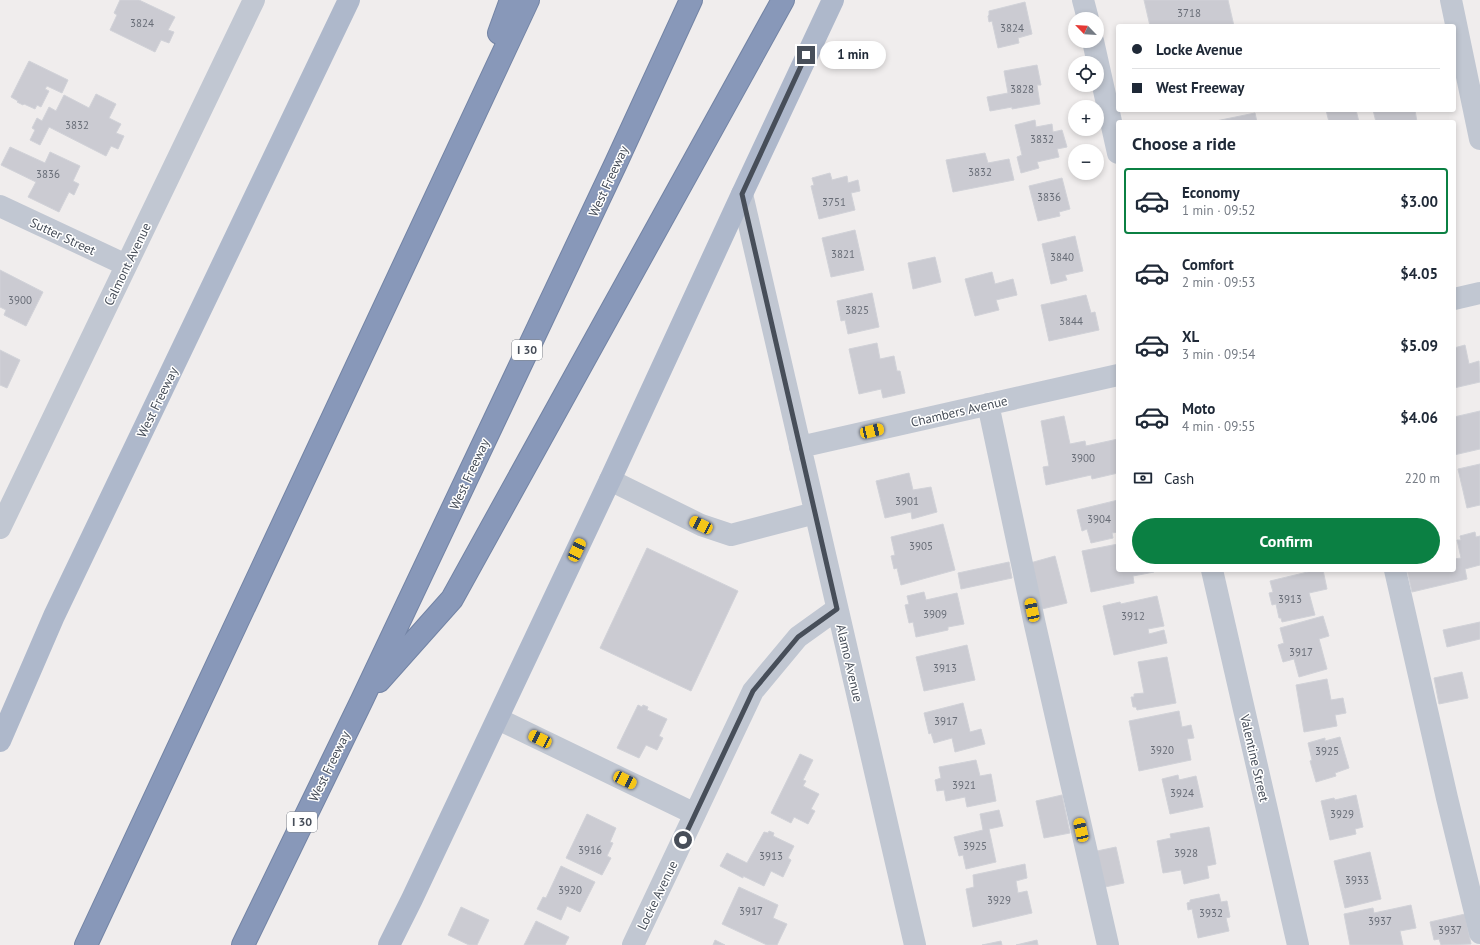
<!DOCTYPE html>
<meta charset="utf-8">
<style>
:root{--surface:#fff;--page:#f2f2f3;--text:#1f2937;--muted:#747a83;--line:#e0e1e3;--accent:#0b8043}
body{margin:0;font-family:"PT Sans",sans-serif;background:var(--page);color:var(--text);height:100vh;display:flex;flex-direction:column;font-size:15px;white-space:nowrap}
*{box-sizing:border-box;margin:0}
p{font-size:13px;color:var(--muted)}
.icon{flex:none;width:22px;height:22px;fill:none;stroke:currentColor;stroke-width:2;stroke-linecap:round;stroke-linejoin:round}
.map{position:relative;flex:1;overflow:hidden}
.drawer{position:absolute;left:1116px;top:120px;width:340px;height:452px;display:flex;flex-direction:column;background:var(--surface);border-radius:4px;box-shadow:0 2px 6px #0003}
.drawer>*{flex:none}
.guide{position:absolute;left:1116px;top:24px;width:340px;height:88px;border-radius:4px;box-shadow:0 2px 6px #0003;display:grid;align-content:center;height:88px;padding:0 16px;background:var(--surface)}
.needle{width:26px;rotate:295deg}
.fabs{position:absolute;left:1068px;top:12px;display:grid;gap:8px}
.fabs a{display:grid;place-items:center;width:36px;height:36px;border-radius:50%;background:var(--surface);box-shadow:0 2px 6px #0003;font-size:20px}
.end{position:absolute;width:18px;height:18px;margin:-9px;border:5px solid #474e59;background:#fff;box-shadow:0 0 0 2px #fff}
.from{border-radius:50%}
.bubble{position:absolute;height:28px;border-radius:14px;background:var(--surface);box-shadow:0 2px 6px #0003;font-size:13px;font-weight:700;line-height:28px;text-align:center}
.car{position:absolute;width:12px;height:24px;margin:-12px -6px;border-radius:5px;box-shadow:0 0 3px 1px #0007;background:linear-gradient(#f5c518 24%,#345 0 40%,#f5c518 0 76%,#345 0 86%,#f5c518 0)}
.guide b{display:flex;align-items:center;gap:14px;height:38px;font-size:15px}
.guide b+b{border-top:1px solid var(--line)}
.guide i{width:10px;height:10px;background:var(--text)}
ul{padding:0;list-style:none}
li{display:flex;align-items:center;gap:12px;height:66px;margin:0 8px 6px;padding:0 8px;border:2px solid transparent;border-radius:4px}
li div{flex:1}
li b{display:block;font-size:15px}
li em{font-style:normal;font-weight:700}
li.selected{border-color:var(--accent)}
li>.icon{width:36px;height:36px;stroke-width:1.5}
h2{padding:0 16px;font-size:18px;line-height:48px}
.pay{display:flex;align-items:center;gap:10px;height:44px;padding:0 16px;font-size:15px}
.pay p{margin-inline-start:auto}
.primary-button{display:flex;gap:8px;margin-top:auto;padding:8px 16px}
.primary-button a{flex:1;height:46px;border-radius:24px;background:var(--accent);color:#fff;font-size:16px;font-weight:700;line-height:46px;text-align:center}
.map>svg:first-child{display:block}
</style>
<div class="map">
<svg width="1480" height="945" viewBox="0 0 1480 945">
<rect width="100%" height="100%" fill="#f0eded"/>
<path fill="#cbcbd2" stroke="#d1d2d8" d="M120,0H139L175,17L168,30L174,32L169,43L161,40L155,52L110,30L117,15L114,13Z
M1144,0H1228L1234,26H1150Z
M1025,2L1032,34L1018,38L1019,43L998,48L992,21L989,22L988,16L989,15V11Z
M29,61L68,80L62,93L47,86L45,89L49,91L41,107L37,105L35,109L24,104L23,105L17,102L18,101L11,97Z
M1037,65L1041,85H1037L1040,104L1012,109V107L990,111L987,97L1008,93L1004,71Z
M96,94L116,104L109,118L121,124L116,133L124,136L118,149L111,146L106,156L49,127L40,145L30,140L35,130L32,128L37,118L42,121L49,107L56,111L64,95L89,108Z
M1326,110H1356L1359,122H1329Z
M1373,110H1415L1417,122H1376Z
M1255,113L1257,122H1211Z
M1035,120L1036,127L1052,124L1053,132L1062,130L1067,147L1057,149L1059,157L1037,162L1039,168L1021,173L1017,157L1022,155L1015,125Z
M10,147L45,163L50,152L80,166L73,181L79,184L74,195L69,192L59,212L28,197L36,182L1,165Z
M985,153L988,163L1009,159L1014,180L953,192L946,160Z
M830,173L832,180L847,176L848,183L858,180L860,191L851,193L855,210L819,219L811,186L814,185L812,178Z
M1062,178L1070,209L1059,212L1060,216L1038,221L1029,186Z
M855,230L864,270L831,277L822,238Z
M1075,236L1083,271L1065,275L1067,280L1051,284L1042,244Z
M935,257L941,282L913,289L908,263Z
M0,270L43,292L26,326L4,315L6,310L0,307Z
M992,272L995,284L1013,279L1017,295L996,300L999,310L975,316L965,279Z
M872,293L879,327L848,334L845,320L841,321L837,301Z
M1086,295L1091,313L1095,312L1099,330L1049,341L1041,305Z
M877,343L880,359L894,356L897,371H900L905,393L883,398L881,389L859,394L849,349Z
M1465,345L1469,364L1479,361L1480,382L1454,388V348Z
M0,350L20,360L7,388L0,385Z
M1480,411V449L1454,455V417Z
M1064,416L1070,444L1085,441L1086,446L1118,439V473L1092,479L1091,475L1046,485L1043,467L1049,466L1041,421Z
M1480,464V505L1467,508L1458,469Z
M909,473L913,490L931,487L937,512L912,519L911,512L885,518L876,481Z
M1118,500V532L1112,533L1113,538L1091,543L1087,529L1082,531L1077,510Z
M943,524L955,570L901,585L897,568L894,569L891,556L895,555L891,537Z
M1475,532L1476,537L1480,536V565L1465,569L1467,579L1412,592L1407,570H1454V559L1461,558L1457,540H1461L1460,536Z
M1118,544V570H1154V572L1133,576L1134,583L1091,592L1082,551Z
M647,548L738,591L691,691L600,648Z
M1055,556L1067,603L1042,609L1030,563Z
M1009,562L1012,578L961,589L958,573Z
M1316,570H1323L1327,589L1309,593L1315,615L1282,622L1281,618H1279L1276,604L1272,605L1269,593L1273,592L1270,581Z
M924,592L926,600L957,593L964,624L948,627V630L916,637L913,622L909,623L905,605L909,604L907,596Z
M1157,596L1164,626L1148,629L1149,634L1164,630L1167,643L1114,655L1103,606L1120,602L1121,604Z
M1323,616L1329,636L1319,639L1327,669L1299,677L1294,659L1283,662L1278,645L1284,643L1280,628Z
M1480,622V639L1447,647L1443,630Z
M967,645L975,680L924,691L916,657Z
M1167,657L1176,703L1137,710L1136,707H1133L1131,697H1134V694L1144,693L1138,662Z
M1462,672L1468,698L1439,704L1434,678Z
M1327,679L1331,700L1343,698L1346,713L1335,715L1337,726L1304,732L1296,685Z
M963,703L970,732L981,729L985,744L955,752L952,738L934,743L931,733L929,734L924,713Z
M638,705L642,707L643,705L648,707L647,710L667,719L659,736L663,738L657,750L646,745L639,758L617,748Z
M1179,711L1182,727L1191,725L1194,738L1187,739L1191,760L1139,771L1129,721Z
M1340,737L1349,768L1335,773L1336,776L1316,782L1310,761L1312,760L1308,743L1325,738V741Z
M800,754L813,760L803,780L806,781L803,786L819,794L811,809L815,811L808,824L794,817L791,823L771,813Z
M976,760L980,776L991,774L996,801L967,807L965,797L946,801L944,790L937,791L935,780L941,778L939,767Z
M1178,775L1179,780L1196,776L1203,807L1170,814L1162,779Z
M1062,795L1070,833L1044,838L1036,801Z
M1356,795L1363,827L1355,829L1356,834L1330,840L1321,801L1334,798L1335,800Z
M999,810L1003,826L989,829L996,862L966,869L963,855L959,856L954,837L983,830L980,814Z
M587,814L616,828L610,842L613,843L607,856L611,858L602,875L566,858Z
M1209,827L1216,864L1207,866L1209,878L1184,884L1181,870L1163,873L1157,841L1171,838L1170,834Z
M769,831L774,833L773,836L794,846L788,858L791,860L783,877L771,871L764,886L743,876V878L720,866L727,853L747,863L764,832L768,833Z
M1116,847L1124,883L1105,887L1097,851Z
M1370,852L1381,899L1345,908L1334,861Z
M1025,864L1027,878L1016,881L1018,893L1027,891L1032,913L973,927L966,889L974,887L973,875Z
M561,866L595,882L580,912L567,906L561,920L537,909L543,897L546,898Z
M739,887L778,905L773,918L787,924L777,945H767L722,924Z
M1219,894L1221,902L1227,901L1230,917L1226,918L1229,931L1198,938L1192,909L1188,910L1187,903L1190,902V900Z
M1411,905L1416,928L1400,931L1403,945H1350L1344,914L1373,908L1374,913Z
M461,907L489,920L477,945H469L448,935Z
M1465,914L1471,944L1441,945L1439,939L1434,940L1430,922Z
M536,921L569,937L565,945H524Z
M715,940L725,945H713Z
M1037,940L1038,945H1016Z
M1001,941L1002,945H982Z"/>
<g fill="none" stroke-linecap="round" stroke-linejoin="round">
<g stroke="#7384a5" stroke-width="24">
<path id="highway" d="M499,33L511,0
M379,681L452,599L783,0
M86,945C236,631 379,314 528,0
M243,945L362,700L616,163L691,0"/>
</g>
<path stroke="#c1c7d2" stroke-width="22" d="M1083,0L1088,19
M1451,0L1480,139
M1093,41L1118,153
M742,194L915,945
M0,206L126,265
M1454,299L1480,293
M988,404L1035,625L1108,945
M800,447L1118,375
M610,480L701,525L731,535L815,513
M0,528L254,0
M1212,570L1298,945
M1395,570L1447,798L1480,933
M498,719L695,814
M633,945L753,691L798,637L837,609"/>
<path stroke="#aeb8cb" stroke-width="22" d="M0,741L54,616L349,0
M389,945L412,899L610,480L742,194L833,0"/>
<use href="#highway" stroke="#8898b9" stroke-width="22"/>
</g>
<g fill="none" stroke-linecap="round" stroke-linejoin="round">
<path stroke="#474e59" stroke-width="5" d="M683,840L753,691L798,637L837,609L742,194L806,55"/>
</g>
<g text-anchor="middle" stroke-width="3" stroke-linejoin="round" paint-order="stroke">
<g font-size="11" fill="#686d77">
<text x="1189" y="17">3718</text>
<text x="142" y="27">3824</text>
<text x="1012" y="32">3824</text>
<text x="1022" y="93">3828</text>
<text x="77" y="129">3832</text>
<text x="1042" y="143">3832</text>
<text x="980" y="176">3832</text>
<text x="48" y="178">3836</text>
<text x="1049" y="201">3836</text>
<text x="834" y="206">3751</text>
<text x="843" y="258">3821</text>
<text x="1062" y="261">3840</text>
<text x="20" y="304">3900</text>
<text x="857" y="314">3825</text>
<text x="1071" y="325">3844</text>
<text x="1083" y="462">3900</text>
<text x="907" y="505">3901</text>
<text x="1099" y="523">3904</text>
<text x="921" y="550">3905</text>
<text x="1290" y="603">3913</text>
<text x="935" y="618">3909</text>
<text x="1133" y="620">3912</text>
<text x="1301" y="656">3917</text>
<text x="945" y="672">3913</text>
<text x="946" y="725">3917</text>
<text x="1162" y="754">3920</text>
<text x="1327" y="755">3925</text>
<text x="964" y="789">3921</text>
<text x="1182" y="797">3924</text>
<text x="1342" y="818">3929</text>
<text x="975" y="850">3925</text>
<text x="590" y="854">3916</text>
<text x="1186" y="857">3928</text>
<text x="771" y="860">3913</text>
<text x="1357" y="884">3933</text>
<text x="570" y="894">3920</text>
<text x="999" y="904">3929</text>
<text x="751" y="915">3917</text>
<text x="1211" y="917">3932</text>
<text x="1380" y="925">3937</text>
<text x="1450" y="934">3937</text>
</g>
<g fill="#fff" stroke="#7e838b" stroke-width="1">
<rect x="512" y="340" width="30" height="20" rx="3"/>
<rect x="287" y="812" width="30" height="20" rx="3"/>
</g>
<g font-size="12" font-weight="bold" fill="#474e59">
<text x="527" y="354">I 30</text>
<text x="302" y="826">I 30</text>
</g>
<g font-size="13" fill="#474e59" stroke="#fff">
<text transform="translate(608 181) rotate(-65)" y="5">West Freeway</text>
<text transform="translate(63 236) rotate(25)" y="5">Sutter Street</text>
<text transform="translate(127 264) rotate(-64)" y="5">Calmont Avenue</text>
<text transform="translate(157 402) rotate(-64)" y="5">West Freeway</text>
<text transform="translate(959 411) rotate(-13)" y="5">Chambers Avenue</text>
<text transform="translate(469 474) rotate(-65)" y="5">West Freeway</text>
<text transform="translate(850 663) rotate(77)" y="5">Alamo Avenue</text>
<text transform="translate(1255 758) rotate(77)" y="5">Valentine Street</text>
<text transform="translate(329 766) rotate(-64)" y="5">West Freeway</text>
<text transform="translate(657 895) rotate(-64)" y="5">Locke Avenue</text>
</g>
</g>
</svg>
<div class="fabs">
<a><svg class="needle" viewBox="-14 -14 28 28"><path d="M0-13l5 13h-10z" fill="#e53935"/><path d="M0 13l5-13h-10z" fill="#747a83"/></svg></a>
<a><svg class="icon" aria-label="locate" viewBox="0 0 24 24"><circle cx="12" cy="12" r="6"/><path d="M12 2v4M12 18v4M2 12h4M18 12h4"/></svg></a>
<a>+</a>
<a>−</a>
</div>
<i class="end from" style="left:683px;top:840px"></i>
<i class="end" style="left:806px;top:55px"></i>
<div class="bubble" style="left:820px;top:41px;width:66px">1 min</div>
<i class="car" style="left:872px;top:431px;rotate:77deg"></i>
<i class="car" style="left:701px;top:525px;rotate:296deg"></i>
<i class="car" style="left:577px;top:550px;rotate:25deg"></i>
<i class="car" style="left:1032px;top:610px;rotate:348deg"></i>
<i class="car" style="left:540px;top:739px;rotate:296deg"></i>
<i class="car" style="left:625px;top:780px;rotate:116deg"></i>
<i class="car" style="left:1081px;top:830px;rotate:347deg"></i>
<div class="guide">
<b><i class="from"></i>Locke Avenue</b>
<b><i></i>West Freeway</b>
</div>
<section class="drawer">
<h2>Choose a ride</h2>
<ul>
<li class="selected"><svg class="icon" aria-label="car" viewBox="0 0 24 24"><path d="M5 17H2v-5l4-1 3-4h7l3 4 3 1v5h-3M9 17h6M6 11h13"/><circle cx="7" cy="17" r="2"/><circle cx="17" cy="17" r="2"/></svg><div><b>Economy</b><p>1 min · 09:52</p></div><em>$3.00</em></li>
<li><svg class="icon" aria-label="car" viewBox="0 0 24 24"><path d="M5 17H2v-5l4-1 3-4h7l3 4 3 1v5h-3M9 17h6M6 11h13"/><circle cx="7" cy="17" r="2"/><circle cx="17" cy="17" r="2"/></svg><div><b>Comfort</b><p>2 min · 09:53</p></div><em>$4.05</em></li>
<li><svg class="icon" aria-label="car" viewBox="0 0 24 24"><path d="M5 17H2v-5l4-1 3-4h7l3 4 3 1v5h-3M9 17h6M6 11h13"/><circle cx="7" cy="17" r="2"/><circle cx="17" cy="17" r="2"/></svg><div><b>XL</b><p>3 min · 09:54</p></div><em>$5.09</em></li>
<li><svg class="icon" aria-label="car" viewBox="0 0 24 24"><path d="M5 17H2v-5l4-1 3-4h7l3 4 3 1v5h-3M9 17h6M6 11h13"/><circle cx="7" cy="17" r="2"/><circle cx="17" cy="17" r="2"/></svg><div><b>Moto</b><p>4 min · 09:55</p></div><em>$4.06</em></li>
</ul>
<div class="pay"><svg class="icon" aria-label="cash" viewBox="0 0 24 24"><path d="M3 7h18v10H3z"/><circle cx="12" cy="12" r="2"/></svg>Cash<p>220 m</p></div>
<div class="primary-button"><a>Confirm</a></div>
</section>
</div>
